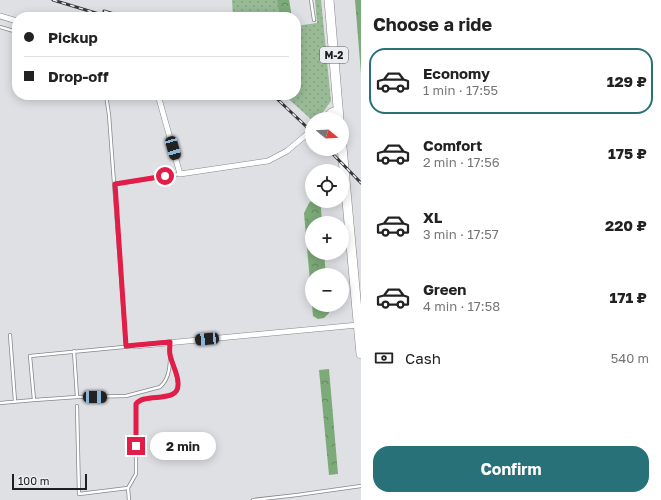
<!DOCTYPE html>
<meta charset="utf-8">
<style>
:root{--surface:#fff;--page:#f6f6f6;--text:#222;--muted:#767676;--line:#e0e0e0;--accent:#287179}
body{margin:0;font-family:"Golos Text",sans-serif;background:var(--page);color:var(--text);height:100vh;display:flex;flex-direction:column;font-size:15px;white-space:nowrap}
*{box-sizing:border-box;margin:0}
p{font-size:13px;color:var(--muted)}
.icon{flex:none;width:22px;height:22px;fill:none;stroke:currentColor;stroke-width:2;stroke-linecap:round;stroke-linejoin:round}
.map{position:relative;flex:1;overflow:hidden}
.sheet{display:flex;flex-direction:column;background:var(--surface);width:300px}
.sheet>*{flex:none}
.top-card{position:absolute;left:12px;top:12px;width:289px;height:88px;border-radius:16px;box-shadow:0 2px 10px #0003;display:grid;align-content:center;height:88px;padding:0 12px;background:var(--surface)}
.needle{width:26px;rotate:108deg}
.tools{position:absolute;left:305px;top:112px;display:grid;gap:8px}
.tools a{display:grid;place-items:center;width:44px;height:44px;border-radius:50%;background:var(--surface);box-shadow:0 2px 10px #0003;font-size:20px}
.scale{position:absolute;left:12px;bottom:10px;width:75px;box-sizing:border-box;padding-left:4px;border:2px solid #1e1f20;border-top:0;font-size:11px;line-height:14px;white-space:nowrap;color:#1e1f20;-webkit-text-stroke:3px #ecedf1;paint-order:stroke}
.end{position:absolute;width:18px;height:18px;margin:-9px;border:5px solid #e11d48;background:#fff;box-shadow:0 0 0 2px #fff}
.from{border-radius:50%}
.bubble{position:absolute;height:28px;border-radius:14px;background:var(--surface);box-shadow:0 2px 10px #0003;font-size:13px;font-weight:700;line-height:28px;text-align:center}
.car{position:absolute;width:12px;height:24px;margin:-12px -6px;border-radius:5px;box-shadow:0 0 3px 1px #0007;background:linear-gradient(#222 24%,#8ab4d8 0 40%,#222 0 76%,#8ab4d8 0 86%,#222 0)}
.top-card b{display:flex;align-items:center;gap:14px;height:38px;font-size:15px}
.top-card b+b{border-top:1px solid var(--line)}
.top-card i{width:10px;height:10px;background:var(--text)}
ul{padding:0;list-style:none}
li{display:flex;align-items:center;gap:12px;height:66px;margin:0 8px 6px;padding:0 4px;border:2px solid transparent;border-radius:16px}
li div{flex:1}
li b{display:block;font-size:15px}
li em{font-style:normal;font-weight:700}
li.on{border-color:var(--accent)}
li>.icon{width:36px;height:36px;stroke-width:1.5}
h2{padding:0 12px;font-size:18px;line-height:48px}
.pay{display:flex;align-items:center;gap:10px;height:44px;padding:0 12px;font-size:15px}
.pay p{margin-inline-start:auto}
.action{display:flex;gap:8px;margin-top:auto;padding:8px 12px}
.action a{flex:1;height:46px;border-radius:16px;background:var(--accent);color:#fff;font-size:16px;font-weight:700;line-height:46px;text-align:center}
main{display:flex;flex:1;min-height:0}
.map>svg:first-child{display:block}
</style>
<main>
<div class="map">
<svg width="361" height="500" viewBox="0 0 361 500">
<defs>
<pattern id="grass-dots" width="8" height="8" patternUnits="userSpaceOnUse"><rect width="8" height="8" fill="#98ba95"/><path d="M2 2h.1M6 6h.1" fill="none" stroke="#839f80" stroke-width="1.8" stroke-linecap="round"/></pattern>
<pattern id="forest-crowns" width="20" height="18" patternUnits="userSpaceOnUse"><rect width="20" height="18" fill="#7caa78"/><path d="M2 6a3 3 0 1 1 6 0M12 15a3 3 0 1 1 6 0" fill="none" stroke="#658a62"/></pattern>
</defs>
<rect width="100%" height="100%" fill="#dfe0e4"/>
<path fill="url(#grass-dots)" d="M232,0H289L291,17H233Z
M315,0H321L331,101L318,119H312V120L284,95H296V26L317,23Z"/>
<path fill="url(#forest-crowns)" d="M277,0H289L292,17H280Z
M355,0H361V74Z
M312,200L317,201L321,208L322,223H312V253H324L326,275H312V305H328L329,313L324,318L318,319L313,316L304,213L309,203Z
M329,369L338,474L329,475L319,370Z"/>
<g fill="none" stroke-linecap="round" stroke-linejoin="round">
<g stroke="#86878b" stroke-width="4">
<path id="lane" d="M311,0L314,20
M0,27L17,32
M106,95L109,115L126,346
M115,184L180,174
M10,335L15,401
M74,351L77,397
M34,400L77,397L126,396L160,387C172,377 170,357 170,343
M0,403L34,400L30,356L134,346
M77,406L79,494L128,488
M129,500L128,488L136,474V404C143,392 181,405 178,383C177,373 172,363 170,353
M253,500L297,495L361,486"/>
</g>
<g stroke="#86878b" stroke-width="6">
<path id="street" d="M0,16L17,21
M158,95L180,174L268,161L287,151L312,130
M323,119L331,111L339,109
M135,346L358,325"/>
</g>
<g stroke="#86878b" stroke-width="10">
<path id="highway" d="M329,0L339,119
M342,147L361,354"/>
</g>
<use href="#lane" stroke="#fff" stroke-width="2.5"/>
<use href="#street" stroke="#fff" stroke-width="5"/>
<use href="#highway" stroke="#fff" stroke-width="9"/>
<g stroke="#373839" stroke-width="3">
<path id="rail" d="M53,0L109,17
M104,11L124,17
M273,95L312,132
M328,149L361,183"/>
</g>
<use href="#rail" stroke="#ecedf1" stroke-width="1.5" stroke-dasharray="4.5" stroke-linecap="butt"/>
</g>
<g fill="none" stroke-linecap="round" stroke-linejoin="round">
<path stroke="#e11d48" stroke-width="5" d="M136,446V404C144,392 178,404 178,385C179,375 172,365 170,355C169,351 170,346 170,342L126,346L115,184L165,176"/>
</g>
<g text-anchor="middle" stroke-width="4" stroke-linejoin="round" paint-order="stroke">
<rect fill="#ecedf1" stroke="#5c5d5f" stroke-width="1" x="320" y="47" width="28" height="16" rx="3"/>
<g font-size="10" font-weight="bold" fill="#1e1f20">
<text x="334" y="59">М-2</text>
</g>
</g>
</svg>
<div class="tools">
<a><svg class="needle" viewBox="-14 -14 28 28"><path d="M0-13l5 13h-10z" fill="#e53935"/><path d="M0 13l5-13h-10z" fill="#767676"/></svg></a>
<a><svg class="icon" aria-label="locate" viewBox="0 0 24 24"><circle cx="12" cy="12" r="6"/><path d="M12 2v4M12 18v4M2 12h4M18 12h4"/></svg></a>
<a>+</a>
<a>−</a>
</div>
<div class="scale">100 m</div>
<i class="end from" style="left:165px;top:176px"></i>
<i class="end" style="left:136px;top:446px"></i>
<div class="bubble" style="left:150px;top:432px;width:66px">2 min</div>
<i class="car" style="left:173px;top:148px;rotate:164deg"></i>
<i class="car" style="left:207px;top:339px;rotate:265deg"></i>
<i class="car" style="left:95px;top:397px;rotate:91deg"></i>
<div class="top-card">
<b><i class="from"></i>Pickup</b>
<b><i></i>Drop-off</b>
</div>
</div>
<section class="sheet">
<h2>Choose a ride</h2>
<ul>
<li class="on"><svg class="icon" aria-label="car" viewBox="0 0 24 24"><path d="M5 17H2v-5l4-1 3-4h7l3 4 3 1v5h-3M9 17h6M6 11h13"/><circle cx="7" cy="17" r="2"/><circle cx="17" cy="17" r="2"/></svg><div><b>Economy</b><p>1 min · 17:55</p></div><em>129 ₽</em></li>
<li><svg class="icon" aria-label="car" viewBox="0 0 24 24"><path d="M5 17H2v-5l4-1 3-4h7l3 4 3 1v5h-3M9 17h6M6 11h13"/><circle cx="7" cy="17" r="2"/><circle cx="17" cy="17" r="2"/></svg><div><b>Comfort</b><p>2 min · 17:56</p></div><em>175 ₽</em></li>
<li><svg class="icon" aria-label="car" viewBox="0 0 24 24"><path d="M5 17H2v-5l4-1 3-4h7l3 4 3 1v5h-3M9 17h6M6 11h13"/><circle cx="7" cy="17" r="2"/><circle cx="17" cy="17" r="2"/></svg><div><b>XL</b><p>3 min · 17:57</p></div><em>220 ₽</em></li>
<li><svg class="icon" aria-label="car" viewBox="0 0 24 24"><path d="M5 17H2v-5l4-1 3-4h7l3 4 3 1v5h-3M9 17h6M6 11h13"/><circle cx="7" cy="17" r="2"/><circle cx="17" cy="17" r="2"/></svg><div><b>Green</b><p>4 min · 17:58</p></div><em>171 ₽</em></li>
</ul>
<div class="pay"><svg class="icon" aria-label="cash" viewBox="0 0 24 24"><path d="M3 7h18v10H3z"/><circle cx="12" cy="12" r="2"/></svg>Cash<p>540 m</p></div>
<div class="action"><a>Confirm</a></div>
</section>
</main>
